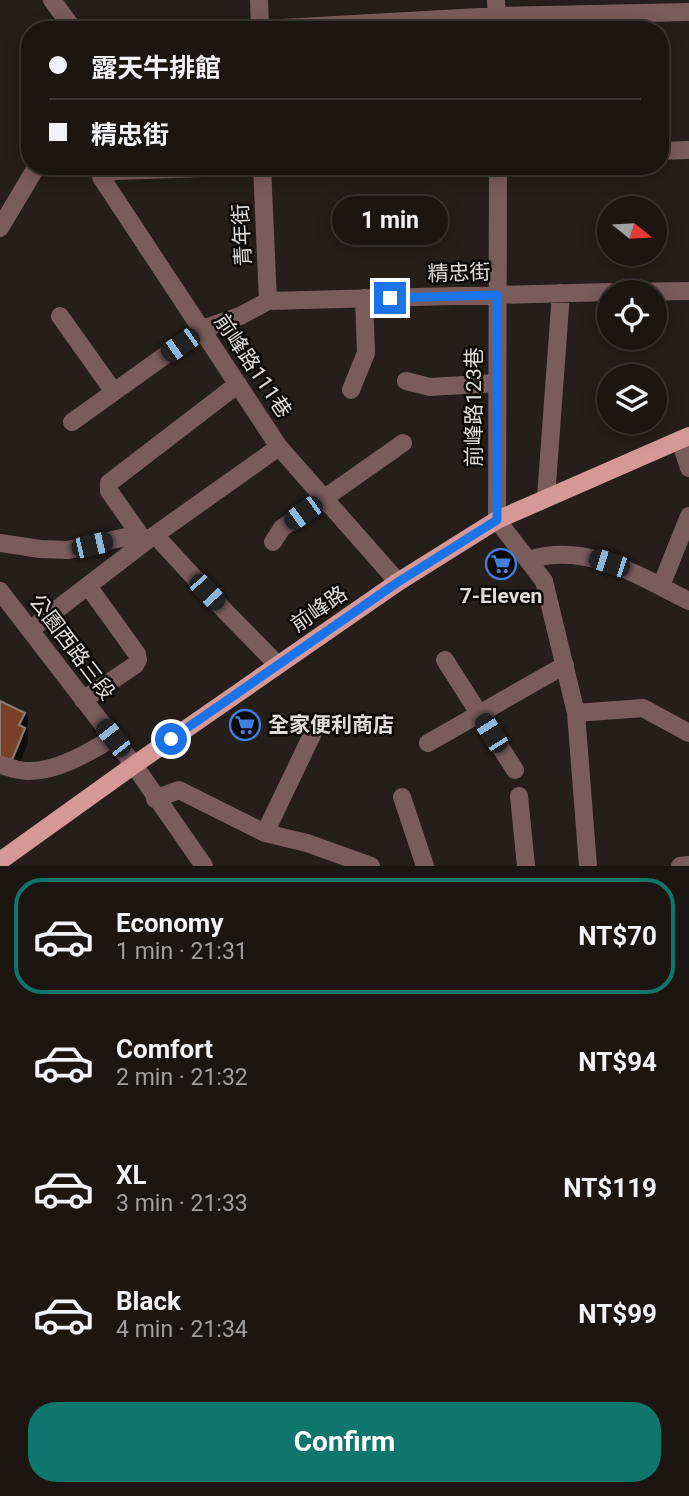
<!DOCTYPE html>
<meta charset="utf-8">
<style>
:root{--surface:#1c1613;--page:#292321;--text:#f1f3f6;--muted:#a09fa0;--line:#3a3533;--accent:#0f766e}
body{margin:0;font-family:Roboto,"Noto Sans TC",sans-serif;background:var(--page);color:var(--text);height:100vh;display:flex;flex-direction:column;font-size:26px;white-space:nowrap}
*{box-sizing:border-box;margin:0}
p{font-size:23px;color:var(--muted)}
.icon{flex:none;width:38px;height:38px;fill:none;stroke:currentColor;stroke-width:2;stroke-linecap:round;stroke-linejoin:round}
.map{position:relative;height:866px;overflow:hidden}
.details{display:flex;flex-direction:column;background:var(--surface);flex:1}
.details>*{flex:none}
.guide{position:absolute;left:21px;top:21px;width:648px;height:154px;border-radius:28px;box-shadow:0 4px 18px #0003,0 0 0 2px var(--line);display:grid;align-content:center;height:154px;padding:0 28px;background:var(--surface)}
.needle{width:46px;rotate:108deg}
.tools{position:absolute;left:597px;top:196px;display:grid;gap:14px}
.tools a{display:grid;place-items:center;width:70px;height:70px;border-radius:50%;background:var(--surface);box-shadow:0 4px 18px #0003,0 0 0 2px var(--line);font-size:35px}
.end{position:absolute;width:32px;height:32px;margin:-16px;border:9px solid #1a73e8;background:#fff;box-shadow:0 0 0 4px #fff}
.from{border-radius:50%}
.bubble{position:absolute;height:49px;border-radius:24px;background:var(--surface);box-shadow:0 4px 18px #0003,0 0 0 2px var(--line);font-size:23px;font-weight:700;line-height:49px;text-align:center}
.car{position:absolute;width:21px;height:42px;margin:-21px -10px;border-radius:9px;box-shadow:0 0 5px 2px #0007;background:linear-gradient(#222 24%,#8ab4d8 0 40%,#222 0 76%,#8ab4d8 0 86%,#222 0)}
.guide b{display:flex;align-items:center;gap:24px;height:66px;font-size:26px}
.guide b+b{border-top:2px solid var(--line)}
.guide i{width:18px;height:18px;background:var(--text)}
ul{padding:12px 0 0;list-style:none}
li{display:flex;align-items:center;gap:21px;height:116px;margin:0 14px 10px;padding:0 14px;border:4px solid transparent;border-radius:28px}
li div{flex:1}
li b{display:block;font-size:26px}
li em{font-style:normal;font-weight:700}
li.on{border-color:var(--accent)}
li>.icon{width:63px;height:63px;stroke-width:1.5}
.button{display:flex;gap:14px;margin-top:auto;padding:14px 28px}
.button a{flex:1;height:80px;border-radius:28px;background:var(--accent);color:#fff;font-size:28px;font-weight:700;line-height:80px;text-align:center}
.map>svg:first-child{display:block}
</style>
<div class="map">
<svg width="689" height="866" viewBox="0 0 689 866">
<defs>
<filter id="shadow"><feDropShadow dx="5.5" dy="5.5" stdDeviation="0" flood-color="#0009"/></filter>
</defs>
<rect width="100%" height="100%" fill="#251e19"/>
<path fill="#793f28" stroke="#887d79" stroke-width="2" filter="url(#shadow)" d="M0,701L25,713L19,725L25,728L12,760L0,757Z"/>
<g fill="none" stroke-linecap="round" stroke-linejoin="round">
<path stroke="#7a5c5b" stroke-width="18" d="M52,0L74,30
M259,0L260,30
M496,0L497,30
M247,30L497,16L689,12
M660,151L689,150
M111,166L114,171L101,177L279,447L398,582
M262,166L268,301
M498,166L497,520L544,581L576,713L588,866
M114,171L262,166
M0,228L37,166
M620,292L689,291
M60,316L114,392
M406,381L430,387L497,383
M351,390L366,353L364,298
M72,422L202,329L240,316L268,301L609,292
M680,440L689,468
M546,498L561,293
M155,535L225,611L278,665
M145,542L109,491V483L238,384
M273,542L282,528L403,443
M0,543L40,549L68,550L139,534
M528,560C586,541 639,576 689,601
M661,586L689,516
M0,591L134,765L204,866
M30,630L145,542L279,447
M445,660L515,770
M83,700L135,665L138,660L137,654L88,586
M576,713L643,708L689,733
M428,743L565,665
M0,765C8,767 18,771 27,771C56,772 88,753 113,738
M519,796L526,866
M402,797L425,866
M155,799L179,790L265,833L307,843L371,866
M265,833L312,735
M680,866L689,865"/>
<path stroke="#d69897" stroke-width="18" d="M0,861L134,765L398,582L497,520L689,436"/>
</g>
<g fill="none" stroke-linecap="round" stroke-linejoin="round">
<path stroke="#1a73e8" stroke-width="9" d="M171,739L398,582L497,520V295L390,298"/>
</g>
<defs>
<g id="supermarket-ring" transform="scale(1.575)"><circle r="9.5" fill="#0c0907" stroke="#3f7fe0" stroke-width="1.5"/><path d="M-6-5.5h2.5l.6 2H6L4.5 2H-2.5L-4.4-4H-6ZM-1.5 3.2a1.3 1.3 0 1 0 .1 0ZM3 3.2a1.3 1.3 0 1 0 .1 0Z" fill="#3f7fe0"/></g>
</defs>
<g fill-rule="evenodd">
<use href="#supermarket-ring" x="501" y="564"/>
<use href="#supermarket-ring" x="245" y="725"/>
</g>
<g text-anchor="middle" stroke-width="5" stroke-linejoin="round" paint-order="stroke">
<g font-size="21" fill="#e0dbd8" stroke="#0c0907">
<text transform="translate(242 235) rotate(-93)" y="7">青年街</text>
<text transform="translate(459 273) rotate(-2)" y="7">精忠街</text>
<text transform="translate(253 366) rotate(56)" y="7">前峰路111巷</text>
<text transform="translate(474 407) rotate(-90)" y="7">前峰路123巷</text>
<text transform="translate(319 609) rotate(-35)" y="7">前峰路</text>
<text transform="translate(72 647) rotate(53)" y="7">公園西路三段</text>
</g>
<g font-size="21" font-weight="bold" fill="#e0dbd8" stroke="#0c0907">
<text x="501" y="603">7-Eleven</text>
<text x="268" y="732" text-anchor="start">全家便利商店</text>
</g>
</g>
</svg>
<div class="tools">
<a><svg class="needle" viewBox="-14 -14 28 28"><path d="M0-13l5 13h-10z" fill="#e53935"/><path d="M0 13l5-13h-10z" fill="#a09fa0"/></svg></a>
<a><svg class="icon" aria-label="locate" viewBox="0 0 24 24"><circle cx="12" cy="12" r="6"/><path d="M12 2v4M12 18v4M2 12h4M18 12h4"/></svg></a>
<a><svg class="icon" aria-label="layers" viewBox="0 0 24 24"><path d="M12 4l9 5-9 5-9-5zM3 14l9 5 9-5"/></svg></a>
</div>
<i class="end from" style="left:171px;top:739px"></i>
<i class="end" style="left:390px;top:298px"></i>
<div class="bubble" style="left:332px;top:196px;width:116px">1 min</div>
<i class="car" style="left:180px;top:345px;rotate:235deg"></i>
<i class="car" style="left:303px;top:513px;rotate:234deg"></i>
<i class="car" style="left:92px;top:545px;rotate:77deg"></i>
<i class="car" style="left:609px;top:563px;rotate:288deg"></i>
<i class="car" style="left:207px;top:592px;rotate:137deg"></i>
<i class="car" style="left:491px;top:733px;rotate:328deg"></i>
<i class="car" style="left:113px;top:738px;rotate:322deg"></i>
<div class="guide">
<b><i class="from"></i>露天牛排館</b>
<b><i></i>精忠街</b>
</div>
</div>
<section class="details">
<ul>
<li class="on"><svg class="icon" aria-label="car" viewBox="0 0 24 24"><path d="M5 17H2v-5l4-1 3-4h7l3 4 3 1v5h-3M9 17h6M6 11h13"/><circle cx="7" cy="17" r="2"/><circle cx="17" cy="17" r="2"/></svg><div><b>Economy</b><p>1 min · 21:31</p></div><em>NT$70</em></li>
<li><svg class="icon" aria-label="car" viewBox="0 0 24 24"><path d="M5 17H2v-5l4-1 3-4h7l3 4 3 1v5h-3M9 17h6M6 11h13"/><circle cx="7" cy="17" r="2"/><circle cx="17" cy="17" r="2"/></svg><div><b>Comfort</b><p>2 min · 21:32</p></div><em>NT$94</em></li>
<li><svg class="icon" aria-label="car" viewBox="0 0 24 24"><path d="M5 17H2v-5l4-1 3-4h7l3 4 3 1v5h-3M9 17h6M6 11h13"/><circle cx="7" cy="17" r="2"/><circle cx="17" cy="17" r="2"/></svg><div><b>XL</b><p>3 min · 21:33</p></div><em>NT$119</em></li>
<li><svg class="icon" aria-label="car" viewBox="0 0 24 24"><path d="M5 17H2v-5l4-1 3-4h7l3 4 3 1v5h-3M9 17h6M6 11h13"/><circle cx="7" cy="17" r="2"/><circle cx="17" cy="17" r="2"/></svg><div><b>Black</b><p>4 min · 21:34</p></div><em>NT$99</em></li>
</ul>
<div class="button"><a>Confirm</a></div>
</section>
